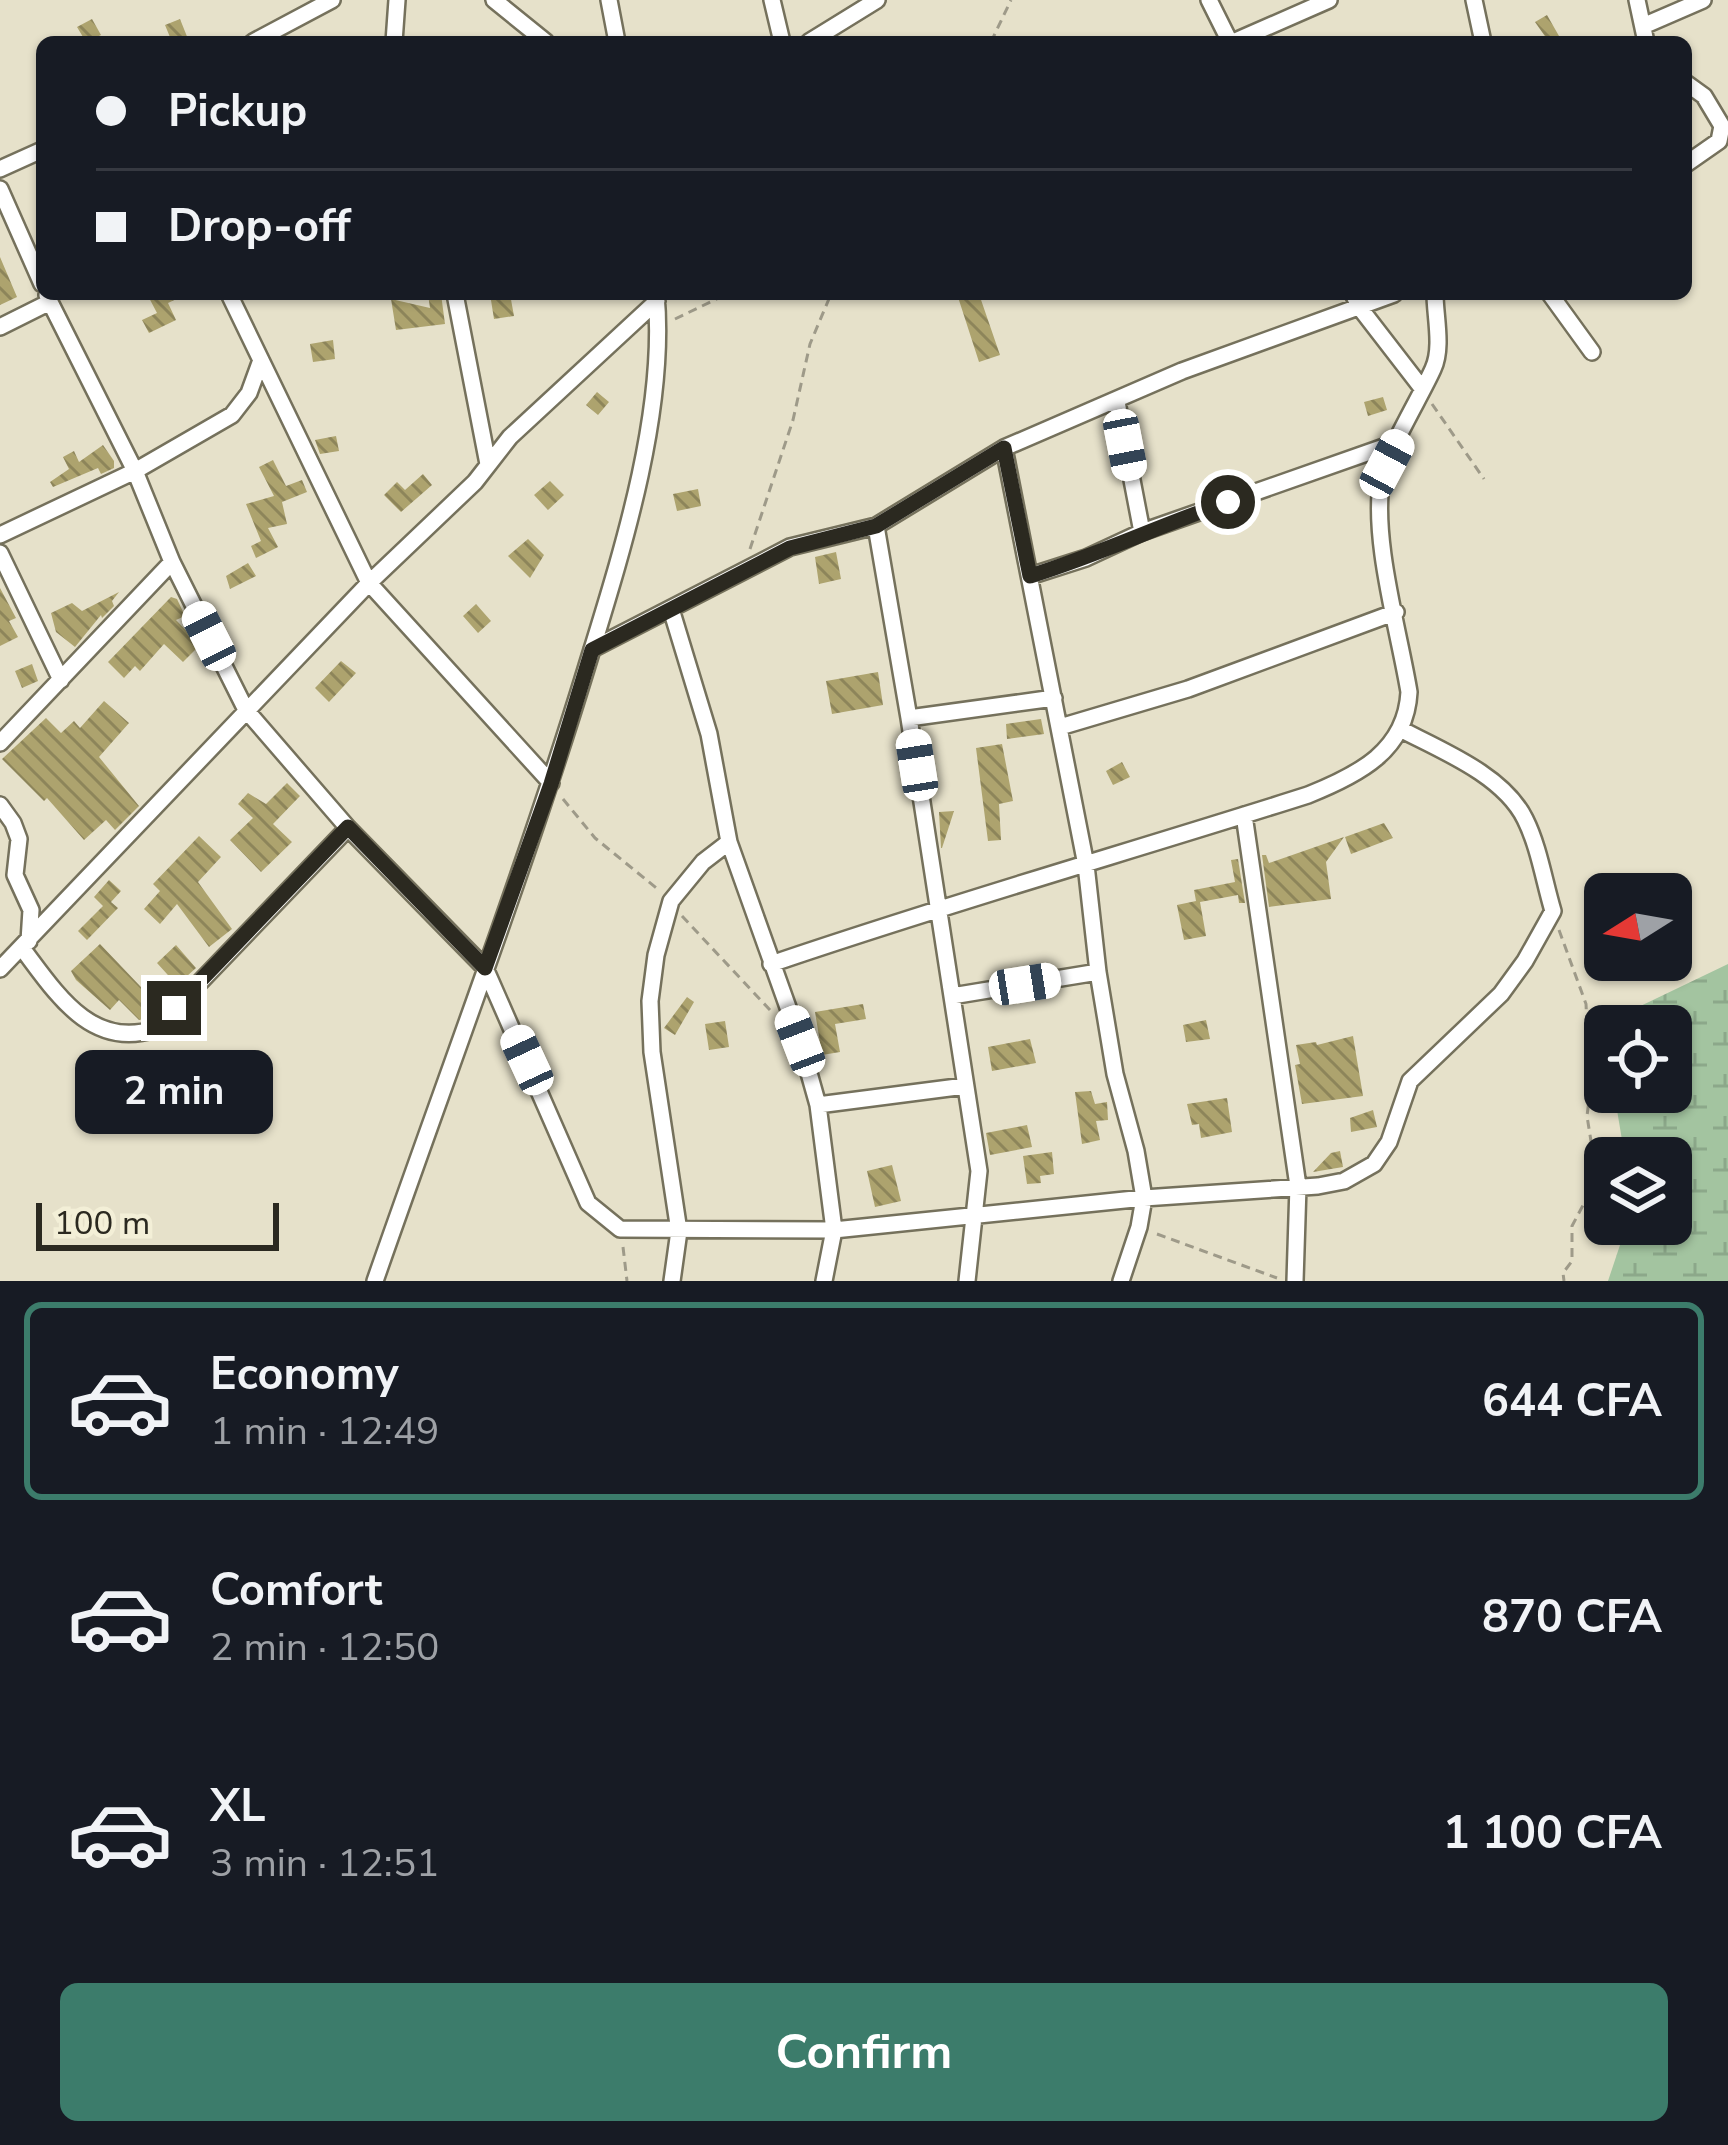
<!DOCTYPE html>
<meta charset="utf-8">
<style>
:root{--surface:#171b24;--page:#242831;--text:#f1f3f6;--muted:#9ea1a6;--line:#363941;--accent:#3c7c6b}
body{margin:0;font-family:"Nunito Sans",sans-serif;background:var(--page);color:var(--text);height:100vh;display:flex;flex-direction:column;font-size:45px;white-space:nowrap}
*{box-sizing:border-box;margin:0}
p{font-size:39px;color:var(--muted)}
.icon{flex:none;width:66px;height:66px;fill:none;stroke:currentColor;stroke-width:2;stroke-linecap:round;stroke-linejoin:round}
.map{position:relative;height:1281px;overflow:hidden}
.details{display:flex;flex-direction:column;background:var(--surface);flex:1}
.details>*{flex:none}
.top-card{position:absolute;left:36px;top:36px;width:1656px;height:264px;border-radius:18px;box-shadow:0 3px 9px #0004;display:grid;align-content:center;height:264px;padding:0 60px;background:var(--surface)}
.needle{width:78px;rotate:259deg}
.buttons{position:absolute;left:1584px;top:873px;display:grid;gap:24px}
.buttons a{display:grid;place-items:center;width:108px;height:108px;border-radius:18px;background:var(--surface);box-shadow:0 3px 9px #0004;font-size:60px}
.scale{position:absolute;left:36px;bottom:30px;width:243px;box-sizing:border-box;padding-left:12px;border:6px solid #2b2920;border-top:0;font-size:33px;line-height:42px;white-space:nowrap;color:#2b2920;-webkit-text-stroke:9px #f3efd7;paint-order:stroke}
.end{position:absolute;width:54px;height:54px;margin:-27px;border:15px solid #2b2920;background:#fff;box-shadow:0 0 0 6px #fff}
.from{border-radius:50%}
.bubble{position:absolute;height:84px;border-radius:18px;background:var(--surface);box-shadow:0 3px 9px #0004;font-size:39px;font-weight:700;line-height:84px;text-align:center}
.car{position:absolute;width:36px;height:72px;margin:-36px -18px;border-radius:15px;box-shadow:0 0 9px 3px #0007;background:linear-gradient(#fff 24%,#345 0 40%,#fff 0 76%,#345 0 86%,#fff 0)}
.top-card b{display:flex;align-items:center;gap:42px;height:114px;font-size:45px}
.top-card b+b{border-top:3px solid var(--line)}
.top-card i{width:30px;height:30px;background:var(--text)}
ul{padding:21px 0 0;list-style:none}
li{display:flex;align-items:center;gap:36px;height:198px;margin:0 24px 18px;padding:0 36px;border:6px solid transparent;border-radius:18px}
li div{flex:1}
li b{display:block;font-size:45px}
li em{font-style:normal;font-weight:700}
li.active{border-color:var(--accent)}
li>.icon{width:108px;height:108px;stroke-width:1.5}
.cta{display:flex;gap:24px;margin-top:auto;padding:24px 60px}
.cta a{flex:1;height:138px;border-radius:18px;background:var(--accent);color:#fff;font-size:48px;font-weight:700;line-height:138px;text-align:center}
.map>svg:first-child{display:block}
</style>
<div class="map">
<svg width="1728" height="1281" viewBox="0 0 1728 1281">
<defs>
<pattern id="wetland-marsh" width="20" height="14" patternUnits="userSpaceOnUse" patternTransform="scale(3)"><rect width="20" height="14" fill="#a3c4a0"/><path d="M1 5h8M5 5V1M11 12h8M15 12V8" fill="none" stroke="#8ca88a"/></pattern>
<pattern id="building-back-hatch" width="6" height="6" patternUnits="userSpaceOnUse" patternTransform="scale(3)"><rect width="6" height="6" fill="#ada36e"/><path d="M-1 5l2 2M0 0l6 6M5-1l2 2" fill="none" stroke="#8d855a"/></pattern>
</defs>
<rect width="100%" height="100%" fill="#e6e1ca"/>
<path fill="url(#wetland-marsh)" d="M1728,964V1281H1608L1627,1224H1671V1158H1625L1614,1092H1671V1026H1605V1038L1603,1024Z"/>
<path fill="url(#building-back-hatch)" d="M1547,15L1559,36L1549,42L1535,22Z
M92,19L101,35L86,42L77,27Z
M180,19L188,39L172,42L165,25Z
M0,257L17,297L0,305Z
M147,294H187L168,303L176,320L149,333L142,320L157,313Z
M428,294H441L445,324L396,330L391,299L430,308Z
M490,294H510L514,316L494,319Z
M957,294H979L1000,355L979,362Z
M333,340L335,359L313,362L310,344Z
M597,392L609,402L598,415L586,405Z
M1383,397L1387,410L1368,416L1364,402Z
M336,436L339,451L320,454L315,440Z
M103,445L114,461V468L101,474L98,468L53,487L50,482L69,469L63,457L74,451L79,462Z
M273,460L286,486L302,480L307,492L282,502L287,524L268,528L278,547L256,558L251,546L261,541L246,504L274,496L259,467Z
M423,474L432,485L401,512L384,495L397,482L405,490Z
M550,481L564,495L548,510L534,495Z
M698,489L701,506L677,511L673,494Z
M528,539L544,555L530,578L508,556Z
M836,552L841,579L819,584L815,557Z
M248,563L256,576L230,589L226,576Z
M0,588L16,618L9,621L18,637L0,646Z
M119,592L112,601L114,606L102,618L101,615L75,647L56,632L51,613L72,603L82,611Z
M171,597L177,599L185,616L176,620L200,645L183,662L164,644L140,671L135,666L124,678L108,662Z
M476,604L491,621L478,633L463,616Z
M341,661L356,673L329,702L315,688Z
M32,664L38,681L22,688L15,671Z
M878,672L883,705L832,714L826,681Z
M104,701L129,723L99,757L139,806L115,830L106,820L84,840L47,798L44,801L2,759L46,718L61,733L74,721L80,728Z
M1041,719L1044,734L1007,739L1006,724Z
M1002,744L1013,801L999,804L1001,840L988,841L976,748Z
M1122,762L1130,777L1113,785L1106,771Z
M287,783L300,796L273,824L292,842L261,872L230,840L253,818L238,804L248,793L266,804Z
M954,811L942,848H941L939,812Z
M1384,823L1393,838L1351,854L1345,837Z
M199,836L221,857L198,882L232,929L209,947L177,904L160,924L144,909L160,891L153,884Z
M1344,837L1326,862L1331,899L1269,907L1262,855H1266L1269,863Z
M1238,859L1245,903H1239L1238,895L1200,902L1206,936L1184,940L1177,905L1196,901L1194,890L1235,882L1231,860Z
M109,880L121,891L111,902L118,908L87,940L78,931L103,906L94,897Z
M100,944L160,1007L149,1018L139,1020L119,1000L110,1010L76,980L71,971Z
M176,945L196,968L177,985L157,963Z
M687,997L694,1002L675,1035L664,1028Z
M863,1004L866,1019L835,1024L840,1052L822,1055L815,1012Z
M1206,1020L1210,1039L1186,1042L1183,1025Z
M725,1021L729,1047L709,1050L705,1024Z
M1353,1036L1363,1096L1302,1104L1295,1065L1300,1064L1296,1045L1316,1042L1317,1045Z
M1030,1039L1036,1063L992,1071L988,1047Z
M1091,1091L1095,1104L1107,1102L1108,1120L1096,1121L1100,1140L1082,1144L1075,1092Z
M1227,1098L1232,1132L1201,1138L1199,1124L1192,1125L1187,1104Z
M1373,1110L1377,1127L1351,1132L1350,1118Z
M1027,1125L1032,1147L990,1155L986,1133Z
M1340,1151L1343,1167L1313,1172L1331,1153Z
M1052,1152L1054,1174L1040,1176L1041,1183L1027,1184L1023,1156Z
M892,1165L901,1201L875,1207L867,1171Z"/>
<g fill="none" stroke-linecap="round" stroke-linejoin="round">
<g stroke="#75715c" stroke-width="20">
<path id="minor" d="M494,0L546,42
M609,0L617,42
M772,0L782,42
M1209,0L1230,42
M1474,0L1483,42
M1637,0L1646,42
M1643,26L1703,0
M253,42L332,0
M394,42L397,0
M809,42L877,0
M1233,42L1329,0
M1686,83L1704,96L1722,126L1719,141L1686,164
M0,169L42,150
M0,189L42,284
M229,294L369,583L551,783
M455,294L488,464
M1353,294L1360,308L1421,387
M1550,294L1592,352
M50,302L135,471L172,562L246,710L348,828L485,968L588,1203L620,1229L834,1230L1144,1198L1318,1186L1344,1181L1374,1164L1389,1142L1410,1081L1501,994L1525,961L1553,911C1544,881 1539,847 1525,819C1504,776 1443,751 1402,730
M0,327L50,302L47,295
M1117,402L1142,532L1398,442
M1004,448L1086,865L1098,972L1115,1074L1136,1151L1144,1198L1139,1227L1121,1281
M876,526L909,718L1054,698
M0,535L135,471L232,415L249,393L261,360
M0,553L61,680
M1030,576L1086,558L1142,532
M671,609L709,734L729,842L800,1041L818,1105L834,1230L824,1281
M592,649L790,547L876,526L1004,448L1182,371L1394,294
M909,718L979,1171L967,1281
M1060,727L1188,689L1396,612
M0,743L172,562
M0,805L13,823L19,839L15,875L31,910L29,941
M1244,815L1298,1186L1295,1281
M22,948C56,993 91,1050 155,1029L348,828
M771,964C949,903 1129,852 1308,795C1358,775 1406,751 1409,692C1399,631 1371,537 1382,478C1387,451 1421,396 1433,369C1443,348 1435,316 1435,294
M0,969L369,583L475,482L510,437L657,301
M952,996L1098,972
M818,1105L965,1086
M375,1281C446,1077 523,875 586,669C621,555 667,413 656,294
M672,1281L679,1231L652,1052L650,1001L656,955L671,901L703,862L729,842"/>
</g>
<path stroke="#9e9a89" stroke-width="3" stroke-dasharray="9 6" stroke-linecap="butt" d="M991,42L1011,0
M675,319L727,294
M1432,404L1484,479
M750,549L793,420L810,344L831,294
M563,799L595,838L660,891
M682,916L770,1010
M1559,930L1586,1004L1590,1092L1587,1116L1597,1179L1572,1226V1261L1563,1273L1564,1281
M1157,1234L1277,1278
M623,1247L627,1281"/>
<use href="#minor" stroke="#fff" stroke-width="15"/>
</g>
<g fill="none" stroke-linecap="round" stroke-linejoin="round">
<path stroke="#2b2920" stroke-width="15" d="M174,1008L348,827L485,968L551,784L592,650L790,548L876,526L1004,448L1030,576C1098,555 1161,525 1228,502"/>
</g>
</svg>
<div class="buttons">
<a><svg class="needle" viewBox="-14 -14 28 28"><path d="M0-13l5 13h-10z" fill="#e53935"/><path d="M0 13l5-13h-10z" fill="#9ea1a6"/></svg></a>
<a><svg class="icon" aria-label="locate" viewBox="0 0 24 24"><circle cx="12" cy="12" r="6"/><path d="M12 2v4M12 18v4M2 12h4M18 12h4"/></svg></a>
<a><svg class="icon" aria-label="layers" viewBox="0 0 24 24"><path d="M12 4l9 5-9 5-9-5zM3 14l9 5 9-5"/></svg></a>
</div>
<div class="scale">100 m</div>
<i class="end from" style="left:1228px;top:502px"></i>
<i class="end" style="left:174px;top:1008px"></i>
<div class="bubble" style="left:75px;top:1050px;width:198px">2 min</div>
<i class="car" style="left:1125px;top:445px;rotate:169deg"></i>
<i class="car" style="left:1387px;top:464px;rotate:28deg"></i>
<i class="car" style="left:209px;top:636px;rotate:333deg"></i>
<i class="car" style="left:917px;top:765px;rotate:351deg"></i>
<i class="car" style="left:1025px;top:984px;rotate:81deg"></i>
<i class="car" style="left:800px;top:1041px;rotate:339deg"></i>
<i class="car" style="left:527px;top:1060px;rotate:335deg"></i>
<div class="top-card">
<b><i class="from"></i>Pickup</b>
<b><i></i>Drop-off</b>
</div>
</div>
<section class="details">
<ul>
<li class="active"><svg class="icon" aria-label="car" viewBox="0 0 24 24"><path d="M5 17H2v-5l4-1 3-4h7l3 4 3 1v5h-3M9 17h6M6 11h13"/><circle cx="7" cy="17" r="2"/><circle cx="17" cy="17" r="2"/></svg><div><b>Economy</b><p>1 min · 12:49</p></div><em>644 CFA</em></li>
<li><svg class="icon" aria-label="car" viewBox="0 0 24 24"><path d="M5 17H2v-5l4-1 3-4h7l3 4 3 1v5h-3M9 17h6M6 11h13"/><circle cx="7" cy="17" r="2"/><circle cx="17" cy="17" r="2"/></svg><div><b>Comfort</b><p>2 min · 12:50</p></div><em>870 CFA</em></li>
<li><svg class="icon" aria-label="car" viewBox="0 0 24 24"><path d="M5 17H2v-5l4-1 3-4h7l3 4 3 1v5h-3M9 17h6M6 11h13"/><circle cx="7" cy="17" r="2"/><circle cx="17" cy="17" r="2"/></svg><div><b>XL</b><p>3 min · 12:51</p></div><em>1 100 CFA</em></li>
</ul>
<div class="cta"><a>Confirm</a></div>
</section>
